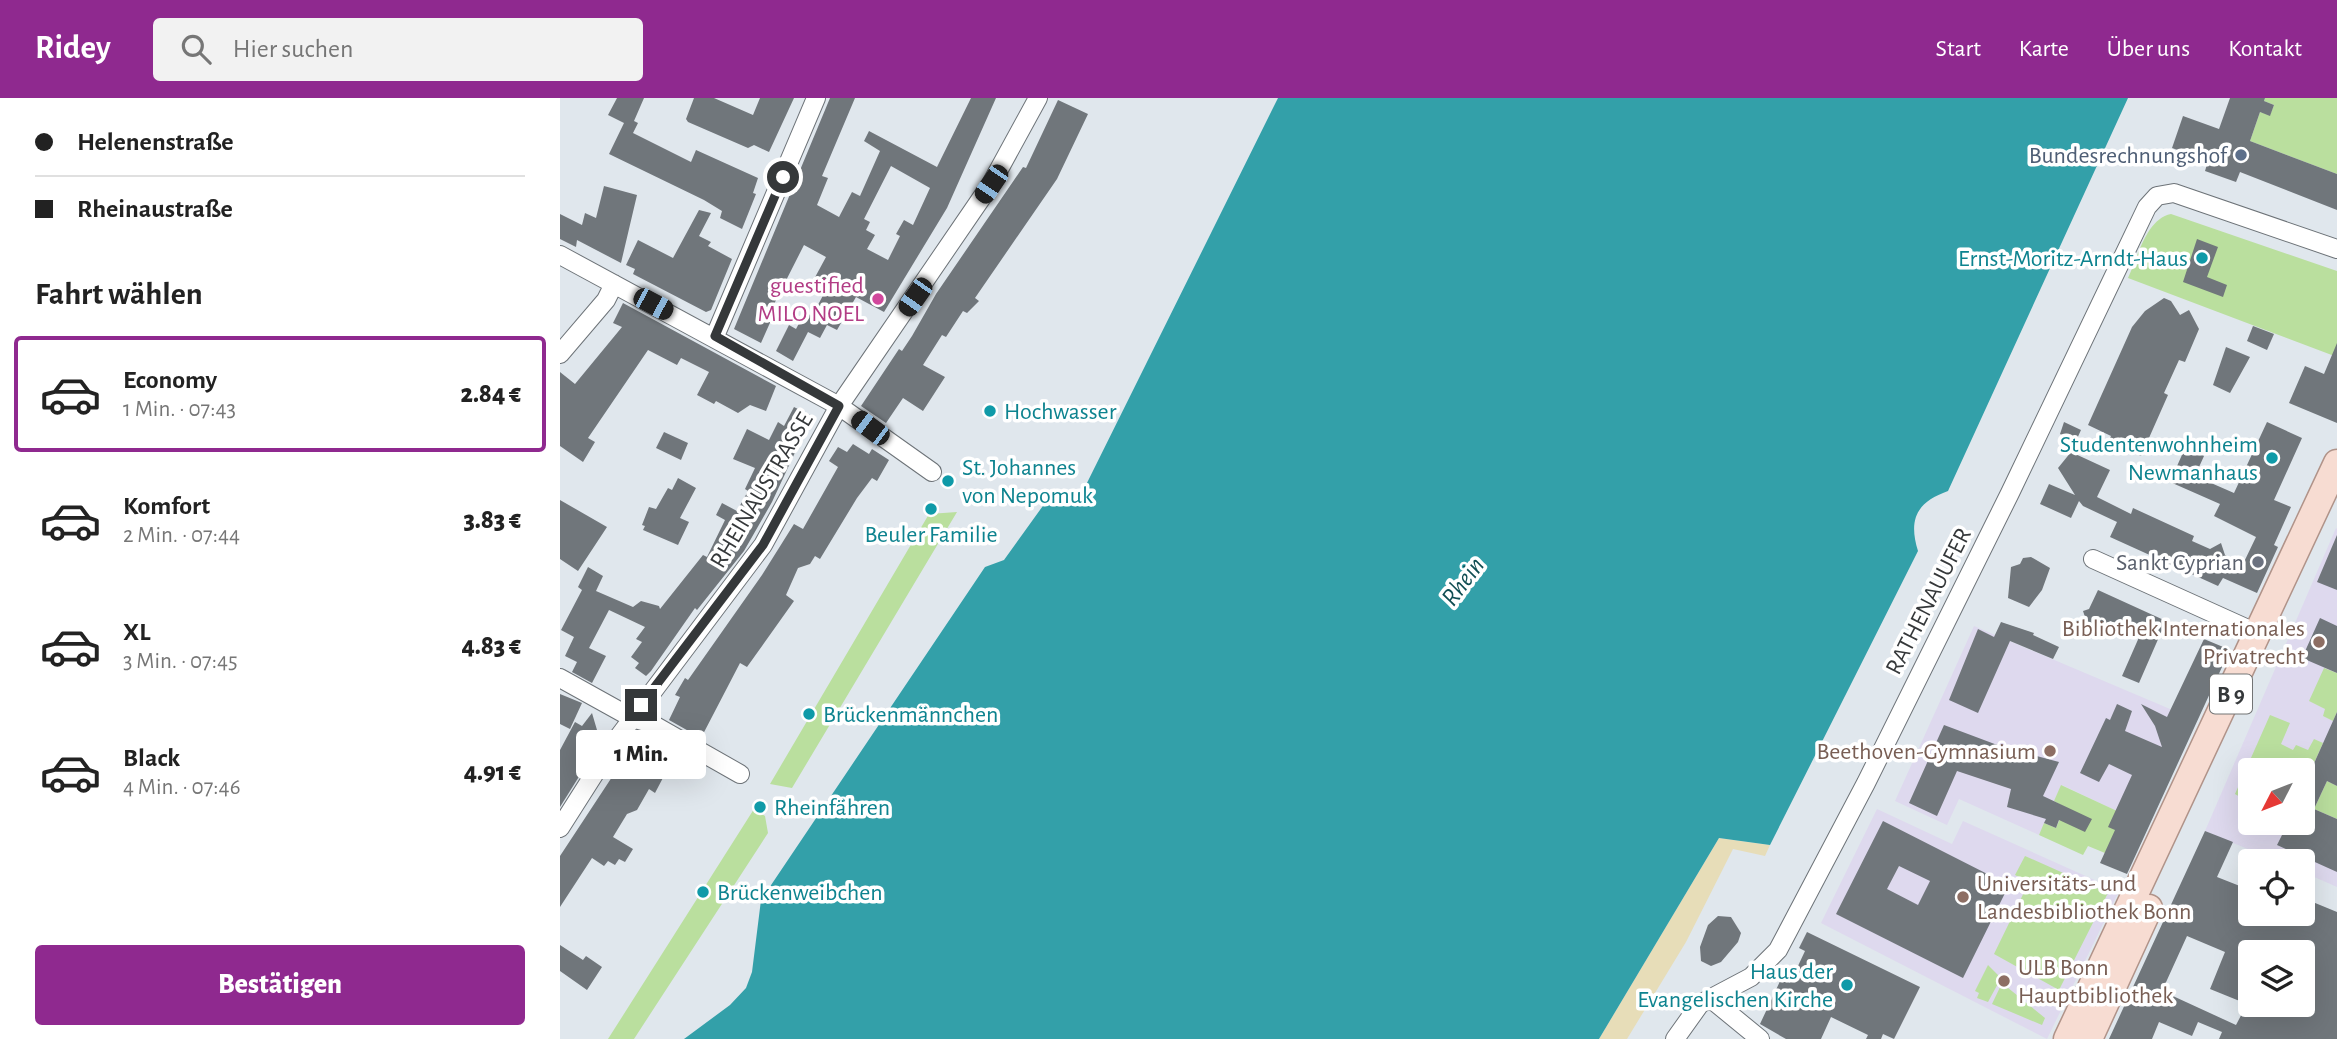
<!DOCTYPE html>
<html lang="de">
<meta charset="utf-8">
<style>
:root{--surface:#fff;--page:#f2f2f2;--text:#222;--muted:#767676;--line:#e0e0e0;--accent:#8f298f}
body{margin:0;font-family:"Alegreya Sans",sans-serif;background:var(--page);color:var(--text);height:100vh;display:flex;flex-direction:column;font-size:26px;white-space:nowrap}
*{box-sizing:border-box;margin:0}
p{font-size:23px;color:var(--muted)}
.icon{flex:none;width:38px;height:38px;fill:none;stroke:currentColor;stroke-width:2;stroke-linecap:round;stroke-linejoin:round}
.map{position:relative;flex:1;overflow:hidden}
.side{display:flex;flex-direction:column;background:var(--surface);width:560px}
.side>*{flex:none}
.guide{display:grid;align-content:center;height:154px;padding:0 35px;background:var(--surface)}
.needle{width:46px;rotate:228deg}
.fabs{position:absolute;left:1678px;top:660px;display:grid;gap:14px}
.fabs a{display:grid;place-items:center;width:77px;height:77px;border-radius:7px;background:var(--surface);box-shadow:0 7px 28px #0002;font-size:35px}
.end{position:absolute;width:32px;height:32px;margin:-16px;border:9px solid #35383a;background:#fff;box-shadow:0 0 0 4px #fff}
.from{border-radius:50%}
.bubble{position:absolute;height:49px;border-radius:7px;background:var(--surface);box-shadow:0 7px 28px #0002;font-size:23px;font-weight:800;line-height:49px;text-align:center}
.car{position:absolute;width:21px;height:42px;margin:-21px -10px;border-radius:9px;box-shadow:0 0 5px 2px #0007;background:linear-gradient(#222 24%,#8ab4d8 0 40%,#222 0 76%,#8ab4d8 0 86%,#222 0)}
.guide b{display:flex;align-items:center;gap:24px;height:66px;font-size:26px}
.guide b+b{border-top:2px solid var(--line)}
.guide i{width:18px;height:18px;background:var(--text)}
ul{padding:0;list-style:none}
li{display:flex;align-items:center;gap:21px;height:116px;margin:0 14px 10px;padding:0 21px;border:4px solid transparent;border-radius:7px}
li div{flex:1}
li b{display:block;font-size:26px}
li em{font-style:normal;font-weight:800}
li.selected{border-color:var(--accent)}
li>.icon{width:63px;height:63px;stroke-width:1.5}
h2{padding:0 35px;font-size:32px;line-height:84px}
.action{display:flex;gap:14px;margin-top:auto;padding:14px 35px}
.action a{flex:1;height:80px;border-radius:7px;background:var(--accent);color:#fff;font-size:28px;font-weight:800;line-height:80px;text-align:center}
header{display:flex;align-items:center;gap:42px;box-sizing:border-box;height:98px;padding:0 35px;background:var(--accent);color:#fff}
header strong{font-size:33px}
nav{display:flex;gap:38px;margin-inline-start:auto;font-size:24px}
.search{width:490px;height:63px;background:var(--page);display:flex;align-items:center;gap:18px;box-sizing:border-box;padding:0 24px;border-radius:7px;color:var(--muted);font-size:26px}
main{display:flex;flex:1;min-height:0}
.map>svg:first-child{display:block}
</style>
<header>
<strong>Ridey</strong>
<div class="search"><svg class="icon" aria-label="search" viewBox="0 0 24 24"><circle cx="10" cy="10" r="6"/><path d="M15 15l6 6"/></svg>Hier suchen</div>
<nav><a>Start</a><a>Karte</a><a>Über uns</a><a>Kontakt</a></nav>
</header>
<main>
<section class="side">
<div class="guide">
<b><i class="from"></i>Helenenstraße</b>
<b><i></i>Rheinaustraße</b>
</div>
<h2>Fahrt wählen</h2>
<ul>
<li class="selected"><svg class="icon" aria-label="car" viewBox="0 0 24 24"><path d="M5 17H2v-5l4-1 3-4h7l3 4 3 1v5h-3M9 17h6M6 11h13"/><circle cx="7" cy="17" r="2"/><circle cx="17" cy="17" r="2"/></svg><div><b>Economy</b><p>1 Min. · 07:43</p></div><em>2.84 €</em></li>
<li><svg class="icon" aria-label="car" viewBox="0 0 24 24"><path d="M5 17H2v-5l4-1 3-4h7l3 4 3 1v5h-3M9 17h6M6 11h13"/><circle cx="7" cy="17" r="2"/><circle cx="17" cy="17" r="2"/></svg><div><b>Komfort</b><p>2 Min. · 07:44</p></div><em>3.83 €</em></li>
<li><svg class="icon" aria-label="car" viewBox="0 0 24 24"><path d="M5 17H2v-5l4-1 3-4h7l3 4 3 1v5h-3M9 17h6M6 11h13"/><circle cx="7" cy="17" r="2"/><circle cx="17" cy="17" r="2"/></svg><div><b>XL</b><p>3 Min. · 07:45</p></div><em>4.83 €</em></li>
<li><svg class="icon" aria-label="car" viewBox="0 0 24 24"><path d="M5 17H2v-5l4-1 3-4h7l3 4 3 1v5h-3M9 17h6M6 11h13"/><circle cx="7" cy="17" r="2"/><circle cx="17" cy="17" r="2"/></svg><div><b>Black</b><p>4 Min. · 07:46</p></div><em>4.91 €</em></li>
</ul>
<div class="action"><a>Bestätigen</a></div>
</section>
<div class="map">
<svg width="1777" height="941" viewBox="0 0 1777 941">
<rect width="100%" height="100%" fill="#e0e7ed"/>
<path fill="#ded9ee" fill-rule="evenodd" d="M1776,430L1777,431V789L1743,774V763H1716L1645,733ZM1690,672H1743V724H1690Z
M1414,528L1636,622L1586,727L1502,687L1479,737L1399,701L1387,727L1335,703Z
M1317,711L1392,746L1403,723L1559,793L1487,941L1261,825Z"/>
<path fill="#badf9e" d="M1705,0H1777V76L1690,43L1700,14L1710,17L1714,7L1704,3Z
M1611,116L1777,173V259L1568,180C1578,159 1586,121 1611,116Z
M397,414L232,690L210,686L369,416Z
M1764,570L1777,575V614L1773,623L1763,618L1765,611L1749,603Z
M1710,617L1730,625L1721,646L1733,652L1736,647L1748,652L1754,641L1763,645L1743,690V672H1690V705L1675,696Z
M1767,683L1777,688V721L1754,711Z
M1501,687L1557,713L1556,732L1545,755L1528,748L1523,757L1479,737L1484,725L1496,730L1505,709L1494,703Z
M194,711L205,718L208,735L74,941H48Z
M1465,758L1548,795L1499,892L1434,856L1469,784L1455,777Z
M1428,867L1441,880L1428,904L1417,900L1419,895L1415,893Z
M1442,885L1485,920L1482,927L1432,906Z"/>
<path fill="#e7ddb8" d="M1159,740L1210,747L1205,758L1173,751L1126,844L1067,941H1039Z"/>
<path fill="#33a0a9" d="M718,0H1568L1388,393C1357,404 1348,421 1358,453L1210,747L1159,740L1039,941H124L170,907L186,890L192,874L201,802L425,469L444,462L490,398L521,397Z"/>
<path fill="#70767b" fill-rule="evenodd" d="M57,0H84L74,23L78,25L73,35L131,64L136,52L198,80L193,95L196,96L182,131L160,120L162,113L144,102L49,56L64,25L48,17Z
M134,0H154L193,17L200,0H234L209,54L194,47L188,50L128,24L126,21Z
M270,0H295L262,78L268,80L257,107L279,119L292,94L300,98L320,53L304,43L309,33L377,69L411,0H436L387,110L324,214L296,199L277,232L267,227L260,240L248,234L233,263L216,253L229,227L236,231L245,214L252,218L267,190L253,183L266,159L244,147L209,216L213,218L201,245L174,231ZM331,68L370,90L353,127L344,122L336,136L340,138L328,162L307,151L315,137L306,132L310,124L304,121Z
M1670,0H1705L1704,3L1714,7L1710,18L1700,14L1690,43L1777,76V112L1680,74L1676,84L1645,73L1648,63L1612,50L1623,18L1659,31Z
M498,2L528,16L497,81L415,200L419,203L407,215L403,213L386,239L382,237L363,267L385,279L363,313L343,300L326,325L301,308L339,251L342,253L352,238L376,196L463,69L466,70Z
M44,88L77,97L61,165L17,142L16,149L0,141V116L22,127L25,115L36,120Z
M139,112L151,115L139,138L151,144L148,148L172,161L151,212L146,214L73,176L75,171L66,167L78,142L113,160Z
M1637,141L1658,149L1647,179L1667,187L1663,199L1623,184Z
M1604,200L1611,203L1620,217L1629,212L1639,231L1625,264L1619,262L1604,295L1608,297L1581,358L1548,344L1551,338L1528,327L1572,229L1585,213Z
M63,205L216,288L206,313L190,307L178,315L156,303L154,306L137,297L149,274L121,260L117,267L88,252L28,340L35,344L23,364L0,348V274L15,286L62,229L53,225Z
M1693,228L1714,236L1707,252L1687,243Z
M1777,245V325L1729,305L1745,268L1764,276Z
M1666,249L1690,259L1670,295L1653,287Z
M234,309L252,318L212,404L184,453L137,512L135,510L91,573L86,578L75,570L79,565L71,559L82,544L76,541L85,529L49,512L29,550L46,558L32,585L12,574L17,564L5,558L14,539L1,532L22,492L18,489L28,469L43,478L36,493L73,509L81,503L99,508L100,511L143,457L147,459L165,422L156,417L162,405L177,413L188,393L185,391L195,370L173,361L187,331L209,342L218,324L224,328Z
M1504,324L1521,332L1516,343L1500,336Z
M1707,324L1742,340L1714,402L1731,409L1714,447L1718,449L1697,495L1663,480L1658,488L1550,439L1557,424L1523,408L1519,403L1511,420L1480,406L1489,386L1515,397L1498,370L1511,354L1550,372L1537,399L1571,416L1573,410L1634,438L1632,443L1650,451L1661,445L1665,457L1683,466L1696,439L1654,418L1660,406L1610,384L1625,350L1644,358L1635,378L1674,395Z
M104,334L128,345L121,362L96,350Z
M293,346L309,356L312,351L329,362L317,383L312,380L297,400L260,461L255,458L250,466L238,470L226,497L234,503L187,569L180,565L141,640L109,622L120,599L115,597L125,580L128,582L202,477L234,426L243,431L278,369L269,363L278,349L287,354Z
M118,380L136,390L120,420L129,424L118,447L83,432L85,428L82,427L89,409L96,411L108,390L112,392Z
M0,402L47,429L18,473L0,461Z
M1777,437V492L1757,484Z
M1471,459L1490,470L1482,492L1469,509L1448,500L1451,469L1460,466L1463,460Z
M1538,492L1606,523L1579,585L1562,578L1580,537L1550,523L1543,538L1521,528L1525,519L1523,513L1529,511Z
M1760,520L1777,528V575L1742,560Z
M1441,524L1474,535L1473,537L1499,549L1493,561L1450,543L1418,615L1389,602L1418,531L1434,539Z
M1644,541L1668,551V556L1567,776L1540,765L1555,732L1548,729L1572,677L1549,666L1539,684L1520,675L1546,620L1550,622L1557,606L1572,613L1565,633L1602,649L1595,628L1581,606L1607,619Z
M0,596L22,605L10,631L0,626Z
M1777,614V688L1767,683L1754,711L1777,721V774L1717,747L1722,737L1694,724H1743V690Z
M32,615L37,632L45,637L0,709V652L15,624L22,628Z
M1384,627L1440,648L1499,664L1483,698L1532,721L1525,734L1499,722L1496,730L1484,725L1486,721L1447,709L1451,691L1397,673L1377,718L1349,705Z
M79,638L115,657L95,695L89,691L77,712L67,716L53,739L73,751L65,764L59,761L55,767L48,763L44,768L32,760L0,809V758Z
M1323,723L1449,787L1403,880L1276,816ZM1339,768L1370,783L1358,807L1327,791Z
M1645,733L1673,744L1657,779L1690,792V816H1713L1735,824L1738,816H1743V800L1777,814V941H1659L1662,934L1638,924L1632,938L1599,924L1592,941H1549ZM1627,838L1665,854L1650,891L1687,906L1676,927L1602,893ZM1690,854H1743V906H1690Z
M1158,818L1171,819L1181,835L1178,844L1161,864L1151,868L1141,863L1140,849L1148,827Z
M1247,834L1360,889L1334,941L1323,936L1321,941H1306L1308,937L1271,919L1261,941H1226L1200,926L1221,881L1230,885L1245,853L1239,850Z
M0,847L23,862L26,858L42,869L27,892L0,873Z"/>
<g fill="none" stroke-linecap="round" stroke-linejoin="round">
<g stroke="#6d7378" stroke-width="20">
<path id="minor" d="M0,157L279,308L372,374
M155,238L256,0
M0,256L46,202L54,186
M1533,461L1699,536
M0,580L72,620L92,626L180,676
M0,730L54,645L203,447L279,308L431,86L478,0
M1150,900L1200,941
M1115,941L1140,906L1191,879L1218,852L1306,685L1450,395L1587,109L1597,98L1614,95L1777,151"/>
</g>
<g stroke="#b09389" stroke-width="29">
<path id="primary" d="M1507,941L1777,365
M1529,941L1589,810"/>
</g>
<use href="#minor" stroke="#fff" stroke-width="18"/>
<use href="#primary" stroke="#f7dcd2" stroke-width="26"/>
</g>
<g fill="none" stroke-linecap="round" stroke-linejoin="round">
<path stroke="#35383a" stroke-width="9" d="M81,607L203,447L279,308L155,238L223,79"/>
</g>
<circle fill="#5c6f8a" stroke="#fff" stroke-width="2.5" cx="1681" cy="57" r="7"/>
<g fill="#0f9aa8" stroke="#fff" stroke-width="2.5">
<circle cx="1642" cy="160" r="7"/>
<circle cx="430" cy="313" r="7"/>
<circle cx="1712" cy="360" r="7"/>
<circle cx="388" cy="383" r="7"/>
<circle cx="371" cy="411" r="7"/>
<circle cx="249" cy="616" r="7"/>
<circle cx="200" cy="709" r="7"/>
<circle cx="143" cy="794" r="7"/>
<circle cx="1287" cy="887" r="7"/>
</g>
<circle fill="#d1479c" stroke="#fff" stroke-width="2.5" cx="318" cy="201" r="7"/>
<circle fill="#6b7280" stroke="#fff" stroke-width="2.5" cx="1698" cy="464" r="7"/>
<g fill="#8d6e63" stroke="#fff" stroke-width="2.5">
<circle cx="1759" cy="544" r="7"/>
<circle cx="1490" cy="653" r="7"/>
<circle cx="1403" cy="799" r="7"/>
<circle cx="1444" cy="883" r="7"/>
</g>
<g text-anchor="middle" stroke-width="7" stroke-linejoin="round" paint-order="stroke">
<rect fill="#fff" stroke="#727475" stroke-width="2" x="1650" y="576.5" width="42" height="39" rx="5"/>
<g font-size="23" font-weight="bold" fill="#35383a">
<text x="1671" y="604">B 9</text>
</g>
<g font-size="24" fill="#4e5e75" stroke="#fff" text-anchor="end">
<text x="1667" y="65">Bundesrechnungshof</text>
</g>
<g font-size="24" fill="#0d838f" stroke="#fff" text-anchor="start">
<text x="1628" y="168" text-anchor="end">Ernst-Moritz-Arndt-Haus</text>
<text x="444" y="321">Hochwasser</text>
<text x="1698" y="354" text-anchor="end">Studentenwohnheim<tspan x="1698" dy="28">Newmanhaus</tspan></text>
<text x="402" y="377">St. Johannes<tspan x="402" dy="28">von Nepomuk</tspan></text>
<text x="371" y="444" text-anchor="middle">Beuler Familie</text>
<text x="263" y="624">Brückenmännchen</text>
<text x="214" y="717">Rheinfähren</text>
<text x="157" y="802">Brückenweibchen</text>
<text x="1273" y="881" text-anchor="end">Haus der<tspan x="1273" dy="28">Evangelischen Kirche</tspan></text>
</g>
<g font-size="24" fill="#b23c85" stroke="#fff" text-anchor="end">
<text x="304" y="195">guestified<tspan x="304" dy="28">MILO NOEL</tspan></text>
</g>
<g font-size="24" fill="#35383a" stroke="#fff">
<text transform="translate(201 392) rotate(-59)" y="8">RHEINAUSTRASSE</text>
<text transform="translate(1368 503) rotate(-63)" y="8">RATHENAUUFER</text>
</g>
<g font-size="24" fill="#5b616d" stroke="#fff" text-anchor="end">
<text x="1684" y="472">Sankt Cyprian</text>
</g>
<g font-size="24" fill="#785e54" stroke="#fff" text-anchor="end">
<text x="1745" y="538">Bibliothek Internationales<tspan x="1745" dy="28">Privatrecht</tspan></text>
<text x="1476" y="661">Beethoven-Gymnasium</text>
<text x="1417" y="793" text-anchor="start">Universitäts- und<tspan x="1417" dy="28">Landesbibliothek Bonn</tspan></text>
<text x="1458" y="877" text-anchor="start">ULB Bonn<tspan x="1458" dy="28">Hauptbibliothek</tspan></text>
</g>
<g font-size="26" font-style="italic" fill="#0f4d52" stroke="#fff">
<text transform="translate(902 483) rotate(-53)" y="9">Rhein</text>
</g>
</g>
</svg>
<div class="fabs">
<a><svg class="needle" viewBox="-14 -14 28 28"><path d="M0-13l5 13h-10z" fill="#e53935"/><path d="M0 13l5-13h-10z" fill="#767676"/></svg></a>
<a><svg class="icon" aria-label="locate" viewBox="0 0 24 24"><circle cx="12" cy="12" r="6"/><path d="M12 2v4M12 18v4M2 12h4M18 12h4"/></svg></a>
<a><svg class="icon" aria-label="layers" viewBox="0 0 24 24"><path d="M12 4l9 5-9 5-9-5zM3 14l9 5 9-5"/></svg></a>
</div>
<i class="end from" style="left:223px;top:79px"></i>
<i class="end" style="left:81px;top:607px"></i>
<div class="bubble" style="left:16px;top:632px;width:130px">1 Min.</div>
<i class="car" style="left:431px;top:86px;rotate:214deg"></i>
<i class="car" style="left:355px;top:199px;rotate:215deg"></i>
<i class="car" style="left:93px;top:206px;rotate:118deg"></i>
<i class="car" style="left:310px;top:330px;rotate:307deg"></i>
</div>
</main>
